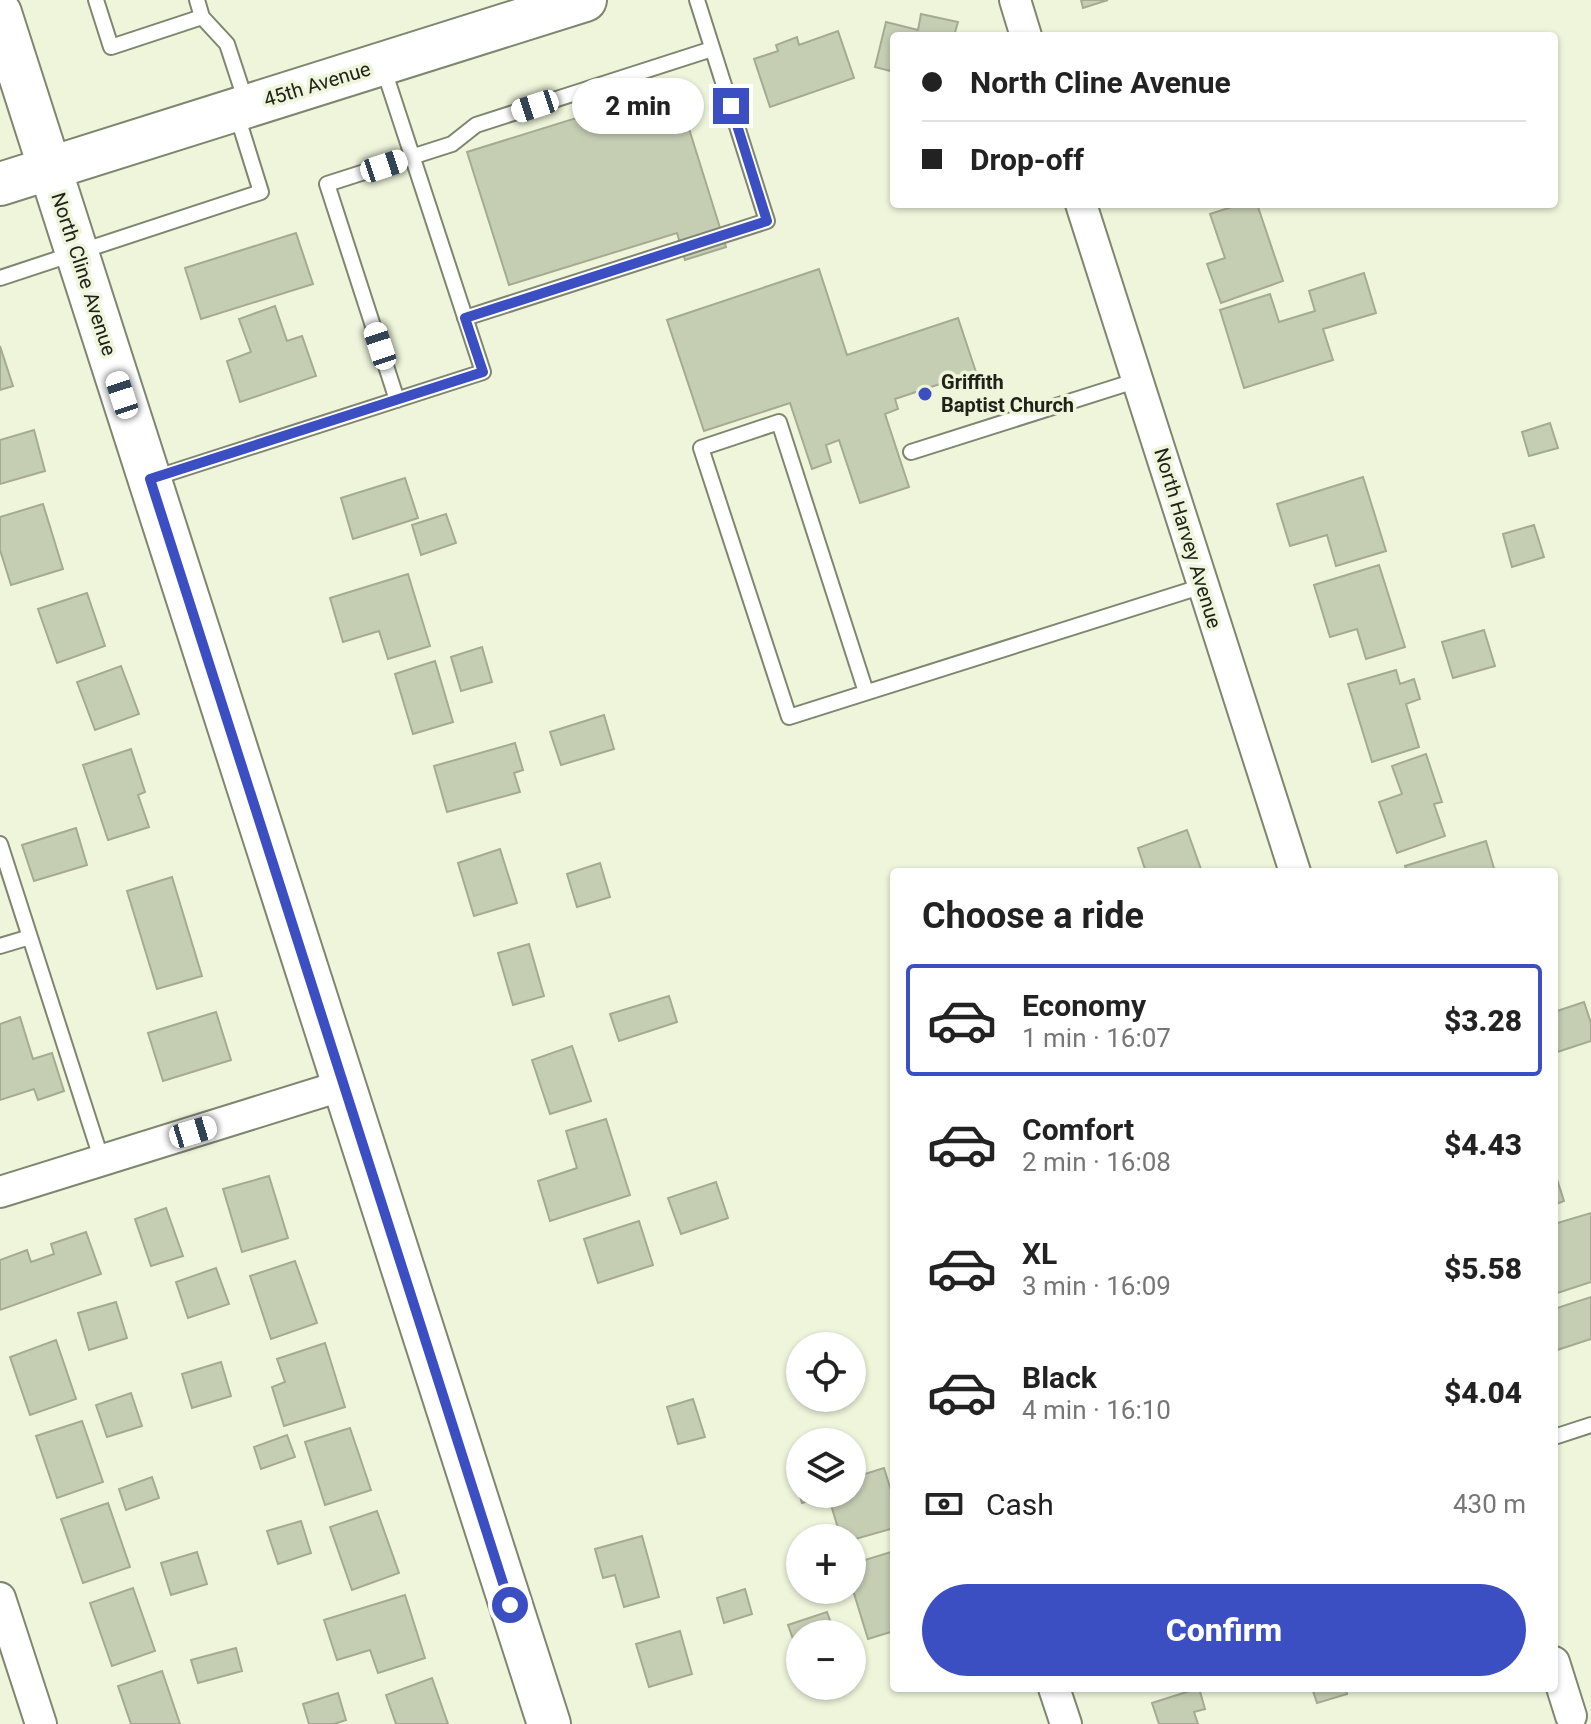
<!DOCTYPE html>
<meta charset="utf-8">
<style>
:root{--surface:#fff;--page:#f6f6f6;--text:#222;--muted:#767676;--line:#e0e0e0;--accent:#3b4fc2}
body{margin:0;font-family:Roboto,sans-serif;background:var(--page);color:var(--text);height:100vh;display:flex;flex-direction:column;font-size:30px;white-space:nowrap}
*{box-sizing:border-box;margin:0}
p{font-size:26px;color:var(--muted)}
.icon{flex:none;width:44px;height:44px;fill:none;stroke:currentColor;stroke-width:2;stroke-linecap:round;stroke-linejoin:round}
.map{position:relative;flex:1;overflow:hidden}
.sheet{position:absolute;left:890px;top:868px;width:668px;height:824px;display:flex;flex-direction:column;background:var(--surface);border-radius:8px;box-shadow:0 2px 6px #0004}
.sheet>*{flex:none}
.top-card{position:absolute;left:890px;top:32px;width:668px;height:176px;border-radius:8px;box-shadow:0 2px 6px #0004;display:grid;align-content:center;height:176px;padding:0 32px;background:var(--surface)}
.controls{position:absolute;left:786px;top:1332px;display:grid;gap:16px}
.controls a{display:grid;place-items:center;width:80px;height:80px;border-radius:50%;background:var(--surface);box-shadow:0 2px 6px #0004;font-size:40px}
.end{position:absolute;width:36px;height:36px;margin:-18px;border:10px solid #3b4fc2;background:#fff;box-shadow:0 0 0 4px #fff}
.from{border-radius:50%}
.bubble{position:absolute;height:56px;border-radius:28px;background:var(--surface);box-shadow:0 2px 6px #0004;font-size:26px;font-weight:800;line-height:56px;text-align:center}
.car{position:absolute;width:24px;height:48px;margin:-24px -12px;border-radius:10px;box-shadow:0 0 6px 2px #0007;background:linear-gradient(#fff 24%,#345 0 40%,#fff 0 76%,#345 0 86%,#fff 0)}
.top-card b{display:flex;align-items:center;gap:28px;height:76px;font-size:30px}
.top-card b+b{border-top:2px solid var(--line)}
.top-card i{width:20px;height:20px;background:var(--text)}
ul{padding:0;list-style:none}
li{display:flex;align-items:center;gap:24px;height:112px;margin:0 16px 12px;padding:0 16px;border:4px solid transparent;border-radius:8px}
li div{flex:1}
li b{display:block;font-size:30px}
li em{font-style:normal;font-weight:800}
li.on{border-color:var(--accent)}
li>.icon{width:72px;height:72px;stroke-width:1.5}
h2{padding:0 32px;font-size:36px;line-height:96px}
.pay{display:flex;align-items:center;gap:20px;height:88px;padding:0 32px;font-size:30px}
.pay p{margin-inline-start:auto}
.cta{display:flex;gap:16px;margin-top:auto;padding:16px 32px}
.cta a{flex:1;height:92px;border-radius:48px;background:var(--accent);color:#fff;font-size:32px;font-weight:800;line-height:92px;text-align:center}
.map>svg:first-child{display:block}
</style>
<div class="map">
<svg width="1591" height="1724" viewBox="0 0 1591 1724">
<rect width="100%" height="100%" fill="#eef5db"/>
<path fill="#c5cdb3" stroke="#a4ab92" stroke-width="2" d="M1081,0H1108L1083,8Z
M921,14L958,22L954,36H894V72L875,67L886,22L918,30Z
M838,31L854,78L770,107L754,59L778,51L776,45L797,37L799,45Z
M676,87L726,247L685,260L677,233L509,285L467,152Z
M1241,204H1257L1283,281L1221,303L1207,264L1225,258L1210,214Z
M296,233L313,284L201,319L185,268Z
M819,269L847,355L958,318L976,372L895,399L898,409L885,414L909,487L860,503L839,440L826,445L831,462L812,469L790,403L704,431L667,320Z
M1364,273L1376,313L1323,329L1333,360L1244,388L1220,310L1270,294L1279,322L1315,311L1309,291Z
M275,306L287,341L302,336L316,376L240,402L227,361L251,352L239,319Z
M0,346L13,386L0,390Z
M1550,423L1558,448L1529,456L1522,432Z
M34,430L45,471L0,484V440Z
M1363,477L1386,551L1336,566L1327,535L1290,546L1277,504Z
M405,478L418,518L353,539L341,498Z
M43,504L63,569L11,585L0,550V517Z
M446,514L456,543L421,555L412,525Z
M1534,525L1544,557L1512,567L1503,534Z
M1379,565L1405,647L1366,659L1357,629L1330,637L1314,585Z
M408,574L430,646L388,659L379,631L343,642L330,598Z
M87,593L105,646L57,663L38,609Z
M1484,630L1495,666L1453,678L1442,642Z
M482,647L492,682L461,691L451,657Z
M435,661L453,722L413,734L395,674Z
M121,666L139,714L95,730L77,682Z
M1396,670L1400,684L1414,679L1420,699L1406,704L1419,747L1372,762L1348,684Z
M604,715L614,749L561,765L550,732Z
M515,743L523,770L514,773L520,792L447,812L434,766Z
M131,749L145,792L138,795L149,827L108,840L83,765Z
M1426,754L1442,802L1434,804L1445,836L1397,853L1379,802L1402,794L1392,766Z
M76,828L87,865L34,881L22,845Z
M1187,830L1202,872H1146L1138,848Z
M1486,841L1495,872H1407L1405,866Z
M500,849L517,903L474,916L458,863Z
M600,863L610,897L577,907L567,874Z
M172,877L202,976L157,989L127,891Z
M529,944L544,996L513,1005L498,953Z
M669,996L677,1022L619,1041L610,1014Z
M1584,1002L1591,1023V1041L1554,1053V1012Z
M216,1012L231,1060L163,1081L148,1033Z
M20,1017L33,1059L52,1053L64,1091L38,1100L34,1089L0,1100V1024Z
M572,1046L591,1101L550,1114L532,1060Z
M606,1119L630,1195L550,1221L538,1181L577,1168L566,1131Z
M1554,1170L1564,1201L1554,1205Z
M269,1176L288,1238L242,1252L223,1189Z
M716,1182L728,1218L681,1234L668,1198Z
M166,1208L183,1256L151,1266L135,1219Z
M1591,1213V1282L1554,1294V1224Z
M639,1221L653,1265L598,1283L584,1239Z
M86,1232L101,1274L0,1310V1260L27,1250L31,1262L54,1254L51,1244Z
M295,1261L317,1323L271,1339L250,1276Z
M216,1268L229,1304L188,1318L176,1282Z
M1591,1297V1339L1554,1351V1309Z
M116,1302L127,1338L89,1350L78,1313Z
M56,1340L76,1399L30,1415L10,1357Z
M325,1343L345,1407L284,1426L272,1387L285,1382L277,1359Z
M221,1362L231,1396L192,1408L182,1374Z
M131,1393L142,1426L107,1437L96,1405Z
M693,1399L705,1437L678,1444L667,1407Z
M82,1421L103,1482L57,1498L36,1436Z
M350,1428L371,1490L325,1505L305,1442Z
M287,1435L295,1457L261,1469L254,1447Z
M884,1468L894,1500V1528L852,1540V1538H841L828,1495L802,1503L796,1483L800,1481V1494H852V1478Z
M152,1477L159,1498L126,1510L119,1489Z
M108,1503L130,1567L83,1583L61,1519Z
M377,1511L399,1573L352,1590L330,1527Z
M301,1521L311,1553L278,1564L267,1531Z
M642,1536L659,1597L624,1607L615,1575L603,1578L595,1549Z
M894,1551V1631L868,1639L852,1587V1564Z
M197,1552L207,1584L171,1595L161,1563Z
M133,1588L155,1651L112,1666L90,1603Z
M745,1589L752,1614L724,1623L717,1598Z
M405,1595L425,1658L378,1673L370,1650L337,1660L324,1620Z
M827,1612L835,1634H800V1659L788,1625Z
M680,1631L692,1674L649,1687L636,1644Z
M236,1648L242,1671L198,1683L191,1660Z
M162,1671L180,1724H131L118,1686Z
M432,1678L448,1724H396L386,1695Z
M1199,1688L1205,1709L1194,1712L1198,1724H1159L1152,1703Z
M1312,1688H1346L1347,1694L1317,1703Z
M338,1693L346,1720L334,1724H309L303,1704Z"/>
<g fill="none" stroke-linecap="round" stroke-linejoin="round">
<g stroke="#7f866f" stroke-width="18">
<path id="lane" d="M96,0L111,47L202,17
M197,0L202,17L227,44L246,102
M0,278L261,192L236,112
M465,318L767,221L697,0
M397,400L327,184L452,144L476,125L712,49
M911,452L1138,380
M154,478L483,372L383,67
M866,692L779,422L701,448L789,717L1203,586
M0,844L102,1161
M0,946L30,937
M1554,1437L1591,1425"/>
</g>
<g stroke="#7f866f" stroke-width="34">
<path id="street" d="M1015,0L1026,36
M1081,204L1295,872
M0,1192L344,1085
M0,1598L41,1724
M1554,1662L1571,1716
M1054,1688L1066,1724"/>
</g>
<g stroke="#7f866f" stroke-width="46">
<path id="secondary" d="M0,13L549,1724
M0,184L585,0"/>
</g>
<use href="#lane" stroke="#fff" stroke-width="14"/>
<use href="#street" stroke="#fff" stroke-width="30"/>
<use href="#secondary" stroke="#fff" stroke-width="42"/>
</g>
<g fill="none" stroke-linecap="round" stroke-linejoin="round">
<path stroke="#3b4fc2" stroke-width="10" d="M510,1605L150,479L483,372L465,318L767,221L731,106"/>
</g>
<circle fill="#3b4fc2" stroke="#eef5db" stroke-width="3" cx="925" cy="394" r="8"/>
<g text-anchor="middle" stroke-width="7" stroke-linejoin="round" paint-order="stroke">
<g font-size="20" fill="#202219" stroke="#eef5db">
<text transform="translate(317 84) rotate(-17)" y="7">45th Avenue</text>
<text transform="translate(84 274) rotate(72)" y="7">North Cline Avenue</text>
<text transform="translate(1188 538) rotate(73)" y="7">North Harvey Avenue</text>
</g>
<g font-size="20" font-weight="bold" fill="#202219" stroke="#eef5db" text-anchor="start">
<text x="941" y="389">Griffith<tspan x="941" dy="23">Baptist Church</tspan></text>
</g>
</g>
</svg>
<div class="controls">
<a><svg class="icon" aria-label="locate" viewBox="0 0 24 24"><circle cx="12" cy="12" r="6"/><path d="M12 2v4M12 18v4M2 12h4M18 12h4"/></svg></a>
<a><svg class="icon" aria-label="layers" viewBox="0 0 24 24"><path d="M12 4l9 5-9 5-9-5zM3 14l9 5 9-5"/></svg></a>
<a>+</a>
<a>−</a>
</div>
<i class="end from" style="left:510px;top:1605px"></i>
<i class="end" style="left:731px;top:106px"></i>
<div class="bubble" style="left:572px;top:78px;width:132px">2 min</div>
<i class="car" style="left:535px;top:106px;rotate:252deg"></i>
<i class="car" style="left:384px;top:166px;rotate:72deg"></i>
<i class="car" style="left:380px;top:346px;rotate:342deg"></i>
<i class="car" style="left:122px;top:395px;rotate:342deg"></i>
<i class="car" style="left:193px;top:1132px;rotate:73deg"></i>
<div class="top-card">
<b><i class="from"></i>North Cline Avenue</b>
<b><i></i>Drop-off</b>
</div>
<section class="sheet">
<h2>Choose a ride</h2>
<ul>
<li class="on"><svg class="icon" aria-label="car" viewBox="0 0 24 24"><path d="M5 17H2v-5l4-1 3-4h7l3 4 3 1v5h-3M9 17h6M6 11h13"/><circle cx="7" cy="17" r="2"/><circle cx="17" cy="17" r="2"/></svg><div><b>Economy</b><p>1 min · 16:07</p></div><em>$3.28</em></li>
<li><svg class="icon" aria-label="car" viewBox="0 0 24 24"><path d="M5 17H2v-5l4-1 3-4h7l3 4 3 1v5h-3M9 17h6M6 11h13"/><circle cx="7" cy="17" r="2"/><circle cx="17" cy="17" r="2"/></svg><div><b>Comfort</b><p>2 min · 16:08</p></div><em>$4.43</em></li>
<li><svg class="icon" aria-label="car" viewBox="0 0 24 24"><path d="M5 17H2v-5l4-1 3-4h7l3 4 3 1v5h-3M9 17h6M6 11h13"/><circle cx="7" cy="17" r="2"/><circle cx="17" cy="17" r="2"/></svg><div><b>XL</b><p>3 min · 16:09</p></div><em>$5.58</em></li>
<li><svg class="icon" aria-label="car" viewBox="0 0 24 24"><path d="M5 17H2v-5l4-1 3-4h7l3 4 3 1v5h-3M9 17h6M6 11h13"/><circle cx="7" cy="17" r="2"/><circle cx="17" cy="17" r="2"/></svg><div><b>Black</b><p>4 min · 16:10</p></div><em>$4.04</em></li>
</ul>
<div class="pay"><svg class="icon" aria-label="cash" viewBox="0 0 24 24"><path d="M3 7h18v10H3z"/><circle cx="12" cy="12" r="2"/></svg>Cash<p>430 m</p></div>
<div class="cta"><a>Confirm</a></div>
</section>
</div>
